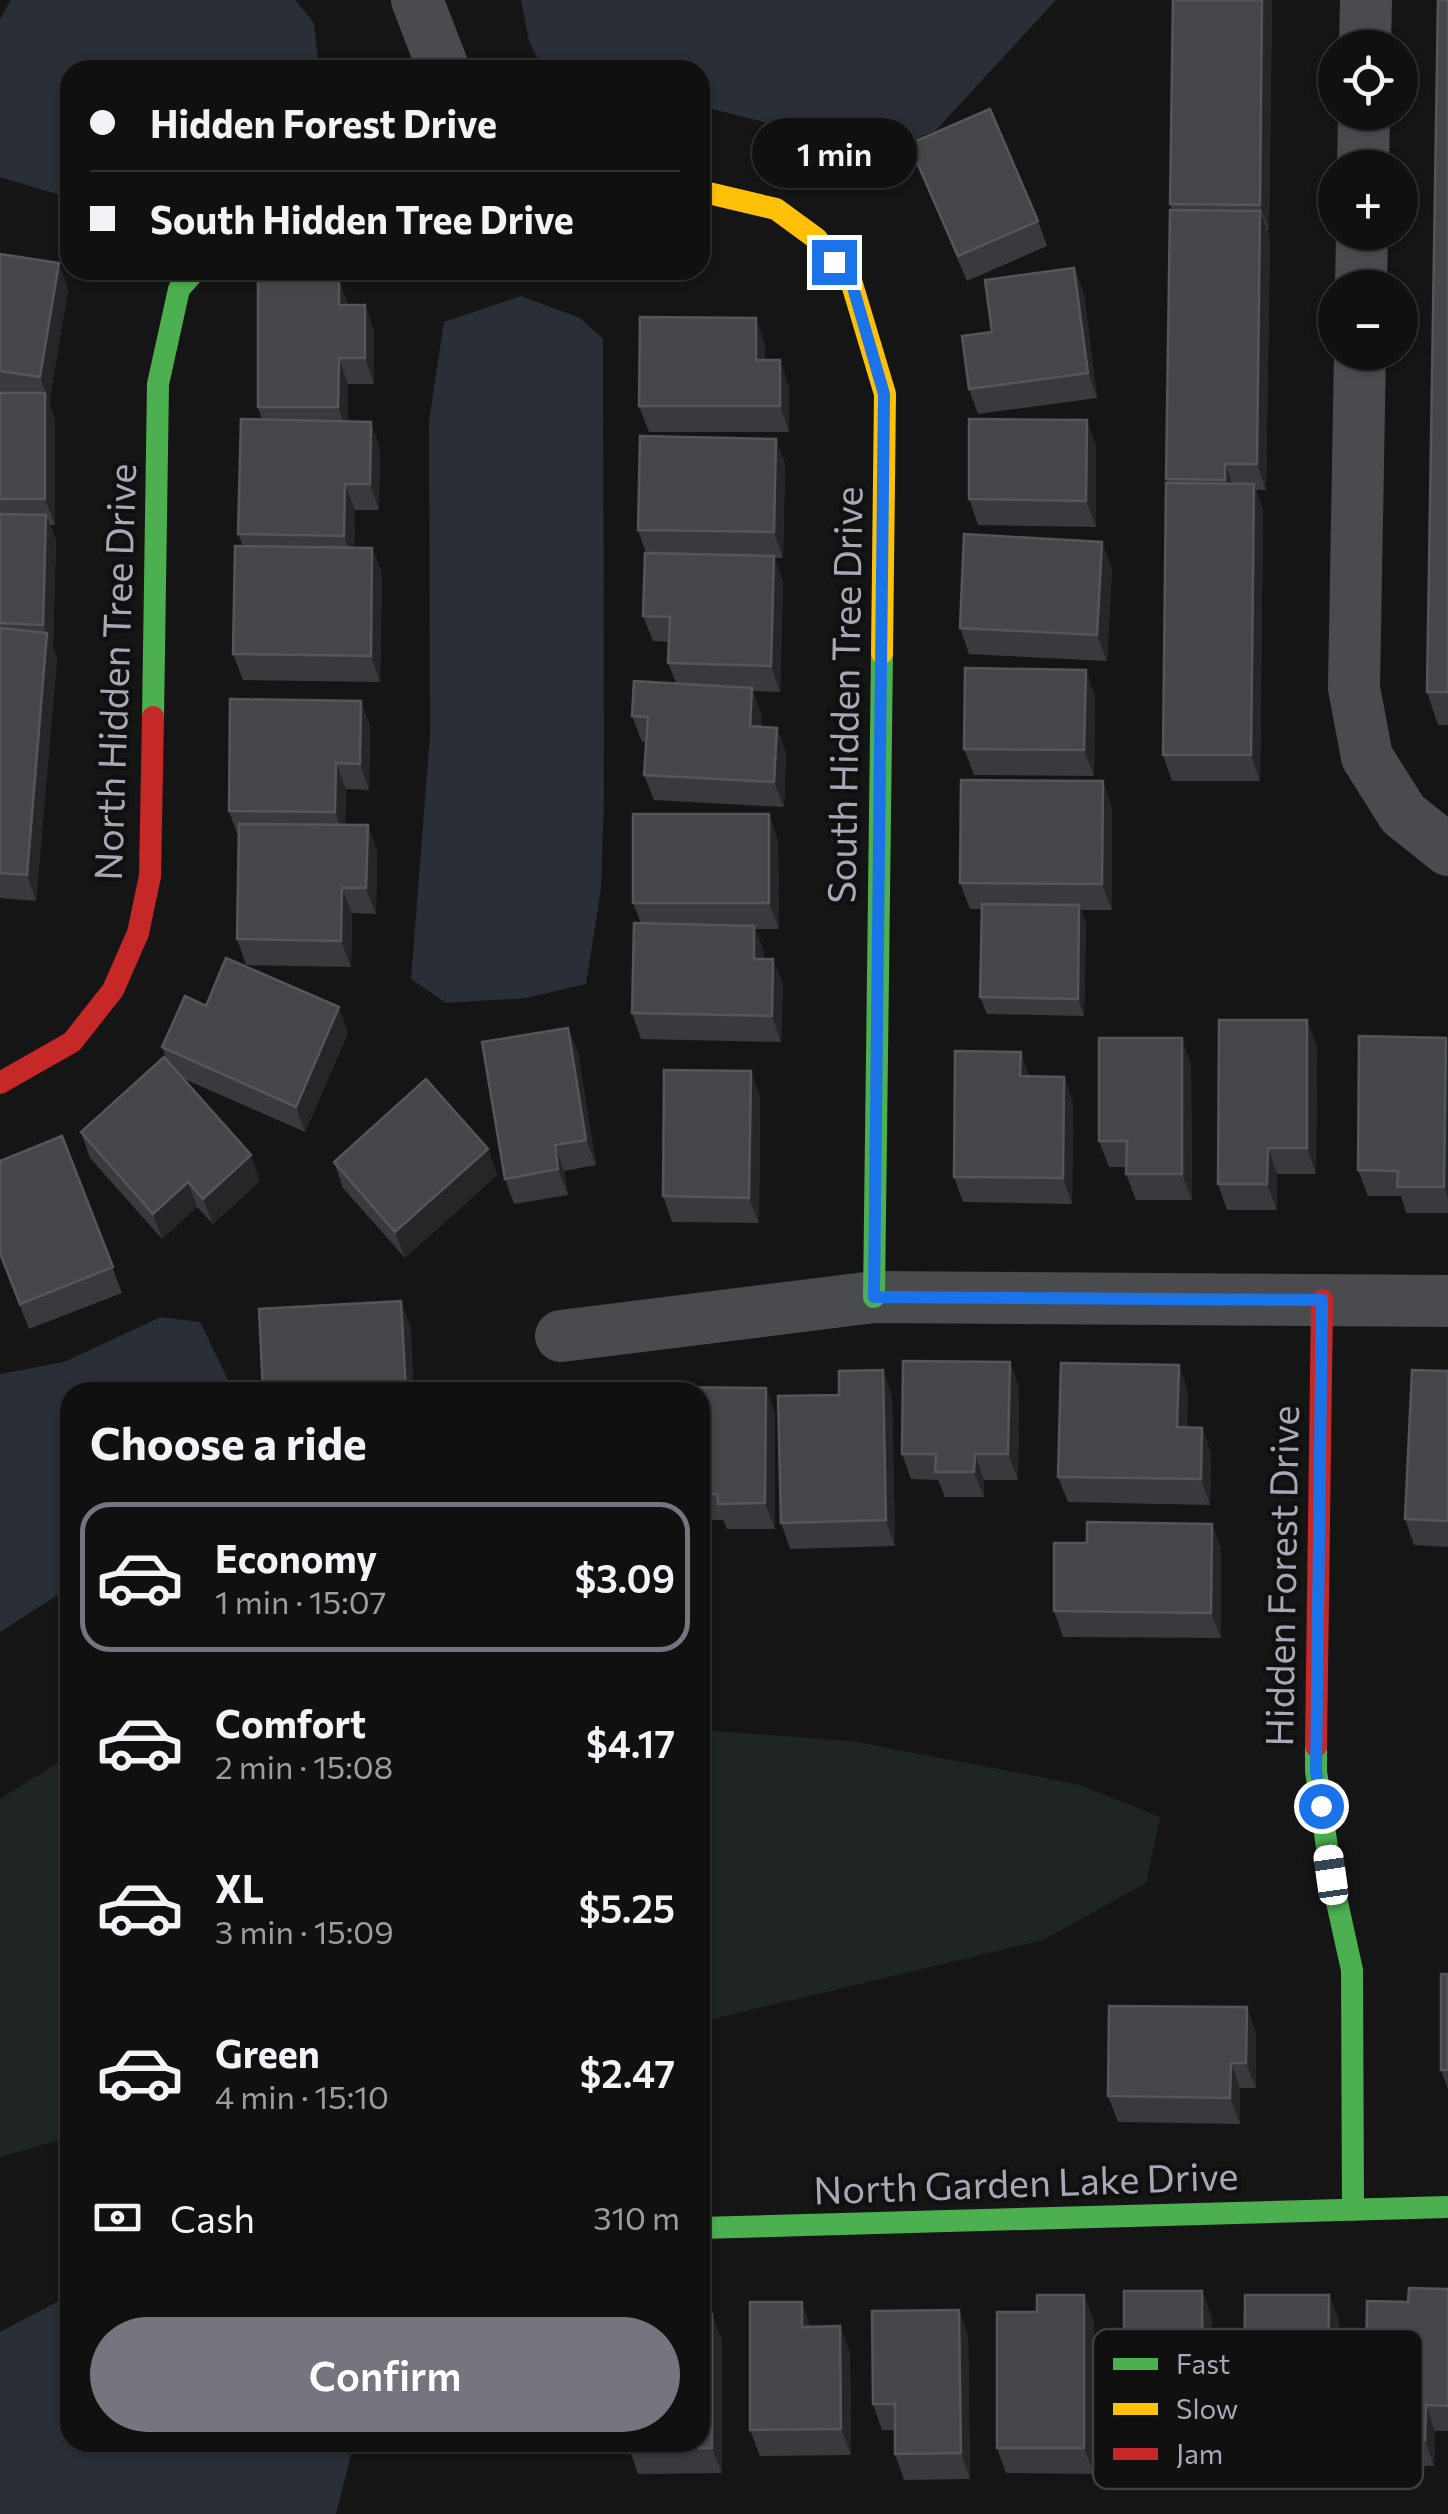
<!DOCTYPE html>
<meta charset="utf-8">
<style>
:root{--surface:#101010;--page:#191919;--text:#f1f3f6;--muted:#9c9d9f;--line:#303030;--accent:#74757e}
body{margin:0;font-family:Commissioner,sans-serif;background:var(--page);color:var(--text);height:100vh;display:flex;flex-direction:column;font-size:38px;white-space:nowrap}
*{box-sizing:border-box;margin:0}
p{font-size:32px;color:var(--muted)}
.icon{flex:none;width:55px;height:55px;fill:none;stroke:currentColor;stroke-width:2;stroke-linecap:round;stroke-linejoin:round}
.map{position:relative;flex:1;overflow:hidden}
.details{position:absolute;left:60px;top:1382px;width:650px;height:1070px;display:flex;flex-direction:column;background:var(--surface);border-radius:30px;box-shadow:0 2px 8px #0004,0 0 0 2px var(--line)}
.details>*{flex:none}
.guide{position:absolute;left:60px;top:60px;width:650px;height:220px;border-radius:30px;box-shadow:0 2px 8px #0004,0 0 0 2px var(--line);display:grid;align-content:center;height:220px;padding:0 30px;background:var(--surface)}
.controls{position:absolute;left:1318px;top:30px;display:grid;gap:20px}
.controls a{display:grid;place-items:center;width:100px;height:100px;border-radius:50%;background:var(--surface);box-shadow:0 2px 8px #0004,0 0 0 2px var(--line);font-size:50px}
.end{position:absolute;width:45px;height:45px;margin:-22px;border:12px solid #1a73e8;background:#fff;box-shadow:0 0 0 5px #fff}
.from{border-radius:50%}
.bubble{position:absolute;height:70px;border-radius:35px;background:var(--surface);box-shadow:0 2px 8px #0004,0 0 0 2px var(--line);font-size:32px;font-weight:600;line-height:70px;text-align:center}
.car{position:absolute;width:30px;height:60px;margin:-30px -15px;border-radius:12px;box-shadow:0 0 8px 2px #0007;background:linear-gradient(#fff 24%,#345 0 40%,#fff 0 76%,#345 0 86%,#fff 0)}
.guide b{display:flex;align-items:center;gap:35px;height:95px;font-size:38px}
.guide b+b{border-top:2px solid var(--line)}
.guide i{width:25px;height:25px;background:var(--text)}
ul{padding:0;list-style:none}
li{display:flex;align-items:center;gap:30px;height:150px;margin:0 20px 15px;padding:0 10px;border:5px solid transparent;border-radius:30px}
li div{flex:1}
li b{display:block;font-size:38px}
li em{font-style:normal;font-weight:600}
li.current{border-color:var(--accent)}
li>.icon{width:90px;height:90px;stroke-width:1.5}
h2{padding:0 30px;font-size:45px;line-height:120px}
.pay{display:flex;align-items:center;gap:25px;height:110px;padding:0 30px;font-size:38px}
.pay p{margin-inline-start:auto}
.cta{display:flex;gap:20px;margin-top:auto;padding:20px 30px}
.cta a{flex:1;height:115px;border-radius:60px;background:var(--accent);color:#fff;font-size:40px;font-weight:600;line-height:115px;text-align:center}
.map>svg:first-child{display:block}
</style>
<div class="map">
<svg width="1448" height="2514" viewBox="0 0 1448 2514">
<rect width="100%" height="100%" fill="#151516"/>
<path fill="#1f2621" d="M700,1730L851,1741L1077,1784L1160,1817L1146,1883L1043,1940L700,2022Z
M70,1755V2137L0,2157V1799Z"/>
<path fill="#2a2e37" d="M11,0H295L314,23L319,70H70V198L0,177V19Z
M521,0H1056L936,130L860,163L812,134L700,106V70H543L529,41Z
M521,296L580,318L603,339L604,797L601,889L586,984L526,998L446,1003L411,979L430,736L429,421L444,322Z
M161,1317L200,1322L234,1392H70V1587L0,1632V1374L64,1362Z
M70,2295V2442L354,2443L336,2514H0V2332Z"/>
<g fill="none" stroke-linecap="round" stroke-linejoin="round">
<path stroke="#4a4b4e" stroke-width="52" d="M417,0L444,70
M1365,48L1366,0
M1363,168L1364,112
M1361,288L1362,232
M1360,352L1354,688L1367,757L1403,814L1448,850
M561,1336L874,1297L1448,1301"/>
<path stroke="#4caf50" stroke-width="22" d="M153,717L158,384L179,289L196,270
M874,1297L882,653
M1316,1746V1771L1331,1875L1352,1970L1353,2210
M700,2228L1448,2207"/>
<path stroke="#ffc107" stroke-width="22" d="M700,191L776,209L817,239L852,284L885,394L882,653"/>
<path stroke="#c62828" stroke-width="22" d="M0,1083L72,1042L113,990L138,933L150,876L153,717
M1316,1746L1322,1300"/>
</g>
<path fill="#393a3d" d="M1272,0L1269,230H1267L1270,237L1266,490H1256L1263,510L1260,781H1172L1163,755L1167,483L1166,479L1172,210L1170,204Z
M1448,0V725H1438L1427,692Z
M909,144L1038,221L1047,246L967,281L919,169Z
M0,254L68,289L49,403L55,419V525H50L56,540L53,647L57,658L36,901L0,898Z
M1074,268L1084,294L1097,398L978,414L969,389L992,332Z
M339,281L348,305H365L374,331V384H348V421L380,448L379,510H355L354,547L372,548L382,573L380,682L243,680L233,654L243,546L238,534L262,420L258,407Z
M765,344V360L789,386V432H649L639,406Z
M776,439L785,464L783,558H774L783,582L780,692L753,691L761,714V727L777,728L786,753L784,807L654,800L644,775L646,742H642L632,716L676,683L668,663L669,642L653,641L643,616L646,553L638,530Z
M1096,445V527L978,525L969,499Z
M1112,568L1107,661L969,654L960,628Z
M1095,695L1094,776L974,775L964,749Z
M361,701L370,727L369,790L346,789L345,825L377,851L376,914L352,913L351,967L246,965L237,939L238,836L229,811Z
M1112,807V910H1081L1086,923L1084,1016L987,1014L980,997L982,909H970L960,883Z
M778,840L779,929H755L764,951L763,959L783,984L781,1042L641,1039L632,1013L641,923L633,903Z
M568,1028L578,1053L596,1165L564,1171L568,1195L514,1204L505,1179Z
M348,1033L305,1132L182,1078L260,1181L213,1224L197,1207L162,1239L90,1158L81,1132L167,1061L162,1047Z
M1448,1044V1213H1406L1401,1196H1368L1358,1170Z
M1317,1046L1316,1174H1277V1210H1227L1218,1184Z
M1191,1064L1192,1200H1136L1126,1174L1127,1167H1109L1099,1141Z
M1030,1076L1064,1077L1073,1103L1072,1204L963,1202L954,1177Z
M760,1096L759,1223L672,1222L663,1196Z
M62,1136L122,1293L29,1329L0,1255Z
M488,1149L497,1175L405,1258L343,1188L334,1162Z
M1010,1362L1019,1388L1018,1480H984V1497H945L938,1480L911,1479L902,1454Z
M1448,1371V1547L1414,1545L1405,1519Z
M1188,1391L1187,1427L1202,1428L1211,1453L1210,1505L1068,1502L1058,1477Z
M700,1392L775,1413V1529H727L723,1520H700Z
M892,1396L895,1546L790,1549L781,1523Z
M1212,1524L1221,1549V1638L1063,1637L1054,1611L1087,1543Z
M1448,1974V2089L1441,2070Z
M1256,2033V2088H1240V2124L1118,2122L1108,2096Z
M1448,2289V2431H1435L1434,2466L1375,2465L1365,2439Z
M1329,2295L1339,2321L1338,2459L1253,2458L1244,2432Z
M1212,2317V2475L1177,2476L1173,2463L1134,2464L1124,2438Z
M1094,2320V2474L1006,2473L997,2448Z
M811,2327L850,2352L851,2455L760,2456L750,2430Z
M968,2335L970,2479L904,2480L895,2454V2430H882L873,2404Z
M722,2339V2473L638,2474L629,2448Z"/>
<path fill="#262628" d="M1262,0H1272L1269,230L1260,205Z
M1260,211L1270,237L1266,490L1257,464Z
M59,263L68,289L49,403L40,377Z
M1074,268L1084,294L1097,398L1088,373Z
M339,281L348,307L339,305Z
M365,305L374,331V384L365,358Z
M756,318L765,344V385L756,360Z
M339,358L348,384V433L338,407Z
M780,360L789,386V432L780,406Z
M45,393L55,419V525L45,499Z
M1087,420L1096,445V527L1086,501Z
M371,422L380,448L379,510L370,484Z
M776,439L785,464L783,558L774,532Z
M1225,464L1235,490L1234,505L1225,480Z
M345,484L355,510L354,562L344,536Z
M1254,484L1263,510L1260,781L1251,755Z
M46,515L56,540L53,647L57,658L36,901L27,875L47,636L43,625Z
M1102,542L1112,568L1107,661L1097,635Z
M372,548L382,573L380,682L371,656Z
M774,556L783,582L780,692L771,666Z
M1086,670L1095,695L1094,776L1084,750Z
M752,688L761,714L759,752L750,726Z
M361,701L370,727L369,790L360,764Z
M777,728L786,753L784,807L774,782Z
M336,763L346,789L345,838L335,812Z
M1103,781L1112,807V910L1102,884Z
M769,814L778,840L779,929L769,903Z
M368,825L377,851L376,914L366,888Z
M342,888L352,913L351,967L341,941Z
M1079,905L1086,923L1084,1016L1078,999Z
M754,926L764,951L763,984L754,959Z
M773,959L783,984L781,1042L772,1016Z
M339,1007L348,1033L305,1132L296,1107Z
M1307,1020L1317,1046L1316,1174L1307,1148Z
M568,1028L578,1053L596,1165L586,1140Z
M1182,1038L1191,1064L1192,1200L1182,1174Z
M1446,1038L1448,1044V1198L1444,1187Z
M1021,1052L1030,1078L1020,1076Z
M751,1071L760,1096L759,1223L749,1198Z
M1064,1077L1073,1103L1072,1204L1063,1178Z
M555,1145L564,1171L568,1195L558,1169Z
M1268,1148L1277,1174V1210L1267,1184Z
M488,1149L497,1175L405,1258L395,1232Z
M251,1155L260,1181L213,1224L203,1199Z
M188,1182L197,1207L162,1239L153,1214Z
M401,1301L411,1327L414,1392H406Z
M1010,1362L1019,1388L1018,1480L1008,1454Z
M1179,1365L1188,1391L1187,1453L1177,1427Z
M883,1370L892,1396L895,1546L886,1520Z
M766,1388L775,1413V1529L765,1503Z
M1202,1428L1211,1453L1210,1505L1201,1479Z
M975,1454L984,1480V1497L974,1472Z
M1212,1524L1221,1549V1638L1211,1613Z
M1247,2007L1256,2033V2088L1246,2063Z
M1231,2063L1240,2088V2124L1230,2098Z
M1202,2291L1212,2317V2475L1203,2450Z
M1084,2295L1094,2320V2474L1084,2448Z
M1329,2295L1339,2321L1338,2459L1328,2433Z
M802,2302L811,2328L802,2327Z
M959,2310L968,2335L970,2479L961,2453Z
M712,2314L722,2339V2473L712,2448Z
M840,2326L850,2352L851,2455L841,2429Z
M1426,2405L1435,2431L1434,2466L1425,2440Z"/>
<path fill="#45464a" stroke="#54565b" stroke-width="2.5" d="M1173,0H1262L1260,205L1170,204Z
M1438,0H1448V692H1427Z
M990,109L1038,221L958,256L909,144Z
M1170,210L1260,211L1257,464H1225V480L1166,479Z
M0,254L59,263L40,377L0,371Z
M1074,268L1088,373L969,389L962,336L992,332L985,280Z
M258,281H339V305H365V358H339L338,407H258Z
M640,317L756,318V360H780V406H639Z
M0,393H45V499H0Z
M241,419L371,422L370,484H345L344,536L238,534Z
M969,419L1087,420L1086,501L969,499Z
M640,436L776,439L774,532L638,530Z
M1166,483L1254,484L1251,755H1163Z
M0,514L46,515L43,625L0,623Z
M964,534L1102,542L1097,635L960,628Z
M235,546L372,548L371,656L233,654Z
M645,553L774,556L771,666L668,663L670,617L643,616Z
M0,628L47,633L27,875L0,873Z
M965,668L1086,670L1084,750L964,749Z
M634,681L752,688L750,726L777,728L774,782L644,775L648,717L632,716Z
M230,699L361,701L360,764L336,763L335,812L229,811Z
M961,780L1103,781L1102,884L960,883Z
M633,814H769V903H633Z
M239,824L368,825L366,888H342L341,941L237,939Z
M982,904L1079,905L1078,999L980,997Z
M634,923L754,926V959H773L772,1016L632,1013Z
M226,958L339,1007L296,1107L162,1047L185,996L206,1006Z
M1219,1020H1307V1148H1268L1267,1184H1218Z
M568,1028L586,1140L555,1145L558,1169L505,1179L482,1042Z
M1359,1036L1446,1038L1444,1187H1397L1398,1171L1358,1170Z
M1099,1038H1182V1174H1126L1127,1141H1099Z
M955,1051L1021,1052L1020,1076L1064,1077L1063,1178L954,1177Z
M164,1057L251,1155L203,1199L188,1182L153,1214L81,1132Z
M664,1070L751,1071L749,1198L663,1196Z
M426,1079L488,1149L395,1232L334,1162Z
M62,1136L113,1267L20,1304L0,1253V1161Z
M401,1301L406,1392H263L259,1309Z
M903,1361L1010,1362L1008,1454H975L974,1472H935L936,1454H902Z
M1061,1363L1179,1365L1177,1427L1202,1428L1201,1479L1058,1477Z
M883,1370L886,1520L781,1523L778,1396L839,1395V1371Z
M1412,1370L1448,1371V1521L1405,1519Z
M658,1387L766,1388L765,1503L718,1504L717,1494H700V1392H658Z
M1087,1522L1212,1524L1211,1613L1054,1611V1543H1087Z
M1441,1974H1448V2070H1441Z
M1109,2006L1247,2007L1246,2063H1231L1230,2098L1108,2096Z
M1409,2288L1448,2289V2406L1426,2405L1425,2440L1365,2439L1367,2301L1408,2302Z
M1124,2291H1202L1203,2450H1168V2437L1124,2438Z
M1037,2295H1084V2448H997V2312H1037Z
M1245,2295H1329L1328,2433L1244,2432Z
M750,2302H802V2327L840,2326L841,2429L750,2430Z
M959,2310L961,2453L895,2454V2404H873L872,2311Z
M700,2313L712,2314V2448H629V2442H700Z"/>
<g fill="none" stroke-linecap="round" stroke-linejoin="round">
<path stroke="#1a73e8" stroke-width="12" d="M834,262L852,284L884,394L874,1297L1322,1300L1316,1771L1321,1806"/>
</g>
<g text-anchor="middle" stroke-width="9" stroke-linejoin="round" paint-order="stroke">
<g font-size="38" fill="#a7a9b6" stroke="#101011">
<text transform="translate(116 672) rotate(-88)" y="13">North Hidden Tree Drive</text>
<text transform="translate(846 695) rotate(-89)" y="13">South Hidden Tree Drive</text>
<text transform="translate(1283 1576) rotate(-89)" y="13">Hidden Forest Drive</text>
<text transform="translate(1026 2184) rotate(-2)" y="13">North Garden Lake Drive</text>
</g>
</g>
<rect x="1093" y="2329" width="330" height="160" rx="15" fill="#101011" stroke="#3d3e43" stroke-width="2.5"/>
<rect x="1113" y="2358" width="45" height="12" fill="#4caf50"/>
<rect x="1113" y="2403" width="45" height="12" fill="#ffc107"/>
<rect x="1113" y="2448" width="45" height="12" fill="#c62828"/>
<g font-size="28" fill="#a7a9b6">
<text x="1176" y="2374">Fast</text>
<text x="1176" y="2419">Slow</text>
<text x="1176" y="2464">Jam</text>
</g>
</svg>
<div class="controls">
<a><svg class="icon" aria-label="locate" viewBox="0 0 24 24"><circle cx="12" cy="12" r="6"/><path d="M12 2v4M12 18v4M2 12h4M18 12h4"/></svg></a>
<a>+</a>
<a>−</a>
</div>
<i class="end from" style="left:1321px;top:1806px"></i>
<i class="end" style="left:834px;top:262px"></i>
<div class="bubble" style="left:752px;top:118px;width:165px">1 min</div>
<i class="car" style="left:1331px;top:1875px;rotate:352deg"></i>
<div class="guide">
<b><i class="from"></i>Hidden Forest Drive</b>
<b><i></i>South Hidden Tree Drive</b>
</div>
<section class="details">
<h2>Choose a ride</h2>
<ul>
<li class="current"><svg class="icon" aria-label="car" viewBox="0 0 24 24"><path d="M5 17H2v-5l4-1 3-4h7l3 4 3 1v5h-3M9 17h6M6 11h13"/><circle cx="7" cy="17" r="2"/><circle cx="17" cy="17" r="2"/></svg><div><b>Economy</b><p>1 min · 15:07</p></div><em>$3.09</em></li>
<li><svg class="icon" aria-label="car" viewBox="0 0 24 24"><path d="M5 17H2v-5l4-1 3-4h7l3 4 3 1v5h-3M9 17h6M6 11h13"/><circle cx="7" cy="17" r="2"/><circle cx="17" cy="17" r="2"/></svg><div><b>Comfort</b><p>2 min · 15:08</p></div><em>$4.17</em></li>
<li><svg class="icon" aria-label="car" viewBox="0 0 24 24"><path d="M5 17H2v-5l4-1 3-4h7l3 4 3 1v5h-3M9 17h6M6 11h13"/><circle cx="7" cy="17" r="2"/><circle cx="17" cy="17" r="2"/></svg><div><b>XL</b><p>3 min · 15:09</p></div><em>$5.25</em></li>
<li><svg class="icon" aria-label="car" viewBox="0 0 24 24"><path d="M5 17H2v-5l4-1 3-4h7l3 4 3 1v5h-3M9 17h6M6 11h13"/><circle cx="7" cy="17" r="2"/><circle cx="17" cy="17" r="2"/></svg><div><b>Green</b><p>4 min · 15:10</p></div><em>$2.47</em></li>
</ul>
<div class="pay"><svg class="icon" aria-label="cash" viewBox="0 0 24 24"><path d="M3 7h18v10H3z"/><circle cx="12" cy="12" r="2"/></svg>Cash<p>310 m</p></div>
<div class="cta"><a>Confirm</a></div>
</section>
</div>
